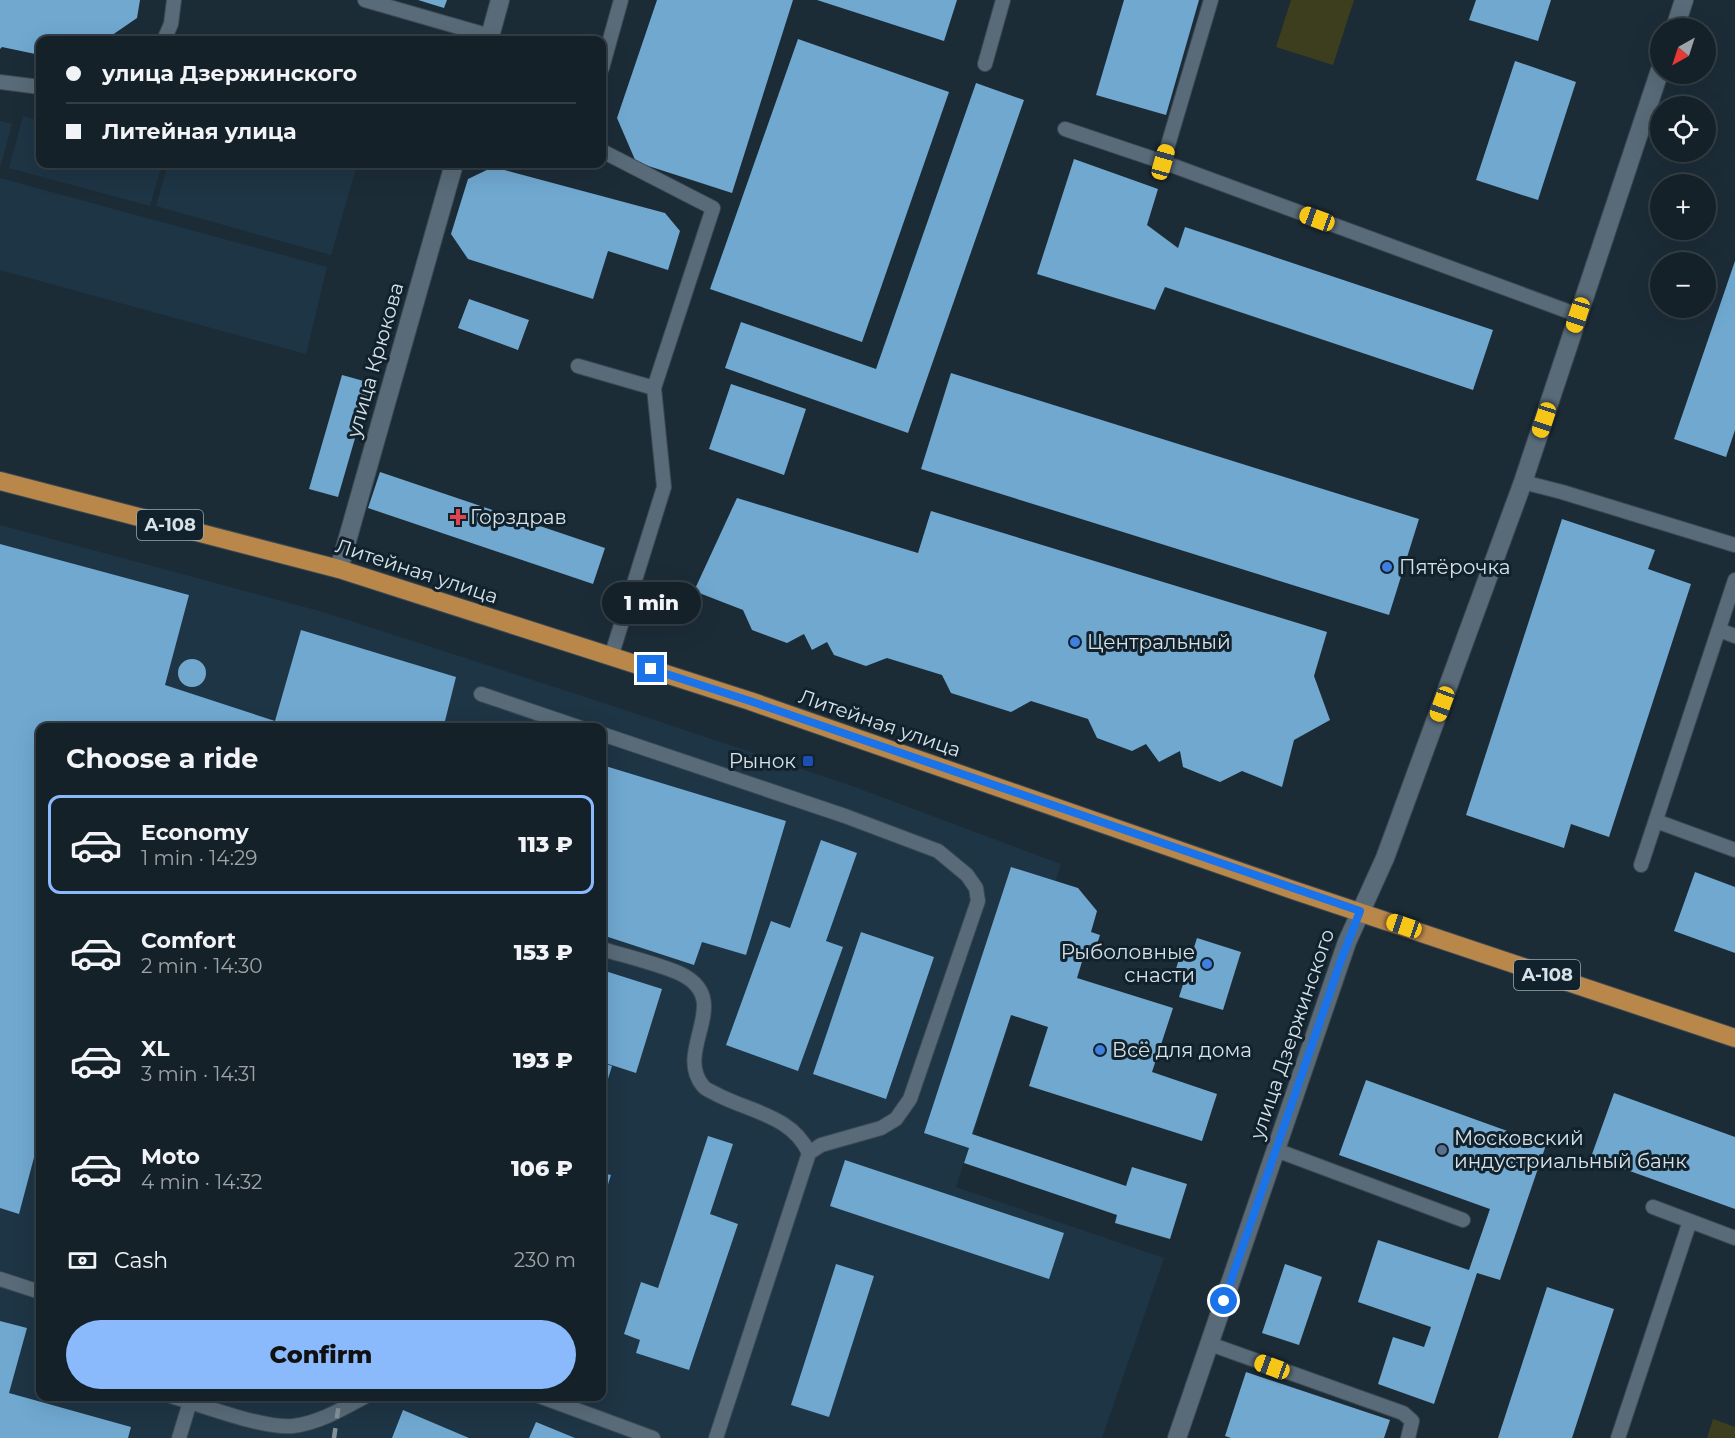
<!DOCTYPE html>
<meta charset="utf-8">
<style>
:root{--surface:#152129;--page:#1e2931;--text:#f1f3f6;--muted:#9da3a8;--line:#343e46;--accent:#8abafc}
body{margin:0;font-family:Montserrat,sans-serif;background:var(--page);color:var(--text);height:100vh;display:flex;flex-direction:column;font-size:22px;white-space:nowrap}
*{box-sizing:border-box;margin:0}
p{font-size:20px;color:var(--muted)}
.icon{flex:none;width:33px;height:33px;fill:none;stroke:currentColor;stroke-width:2;stroke-linecap:round;stroke-linejoin:round}
.map{position:relative;flex:1;overflow:hidden}
.side{position:absolute;left:36px;top:723px;width:570px;height:678px;display:flex;flex-direction:column;background:var(--surface);border-radius:12px;box-shadow:0 6px 24px #0002,0 0 0 2px var(--line)}
.side>*{flex:none}
.top-card{position:absolute;left:36px;top:36px;width:570px;height:132px;border-radius:12px;box-shadow:0 6px 24px #0002,0 0 0 2px var(--line);display:grid;align-content:center;height:132px;padding:0 30px;background:var(--surface)}
.needle{width:39px;rotate:219deg}
.fabs{position:absolute;left:1650px;top:18px;display:grid;gap:12px}
.fabs a{display:grid;place-items:center;width:66px;height:66px;border-radius:50%;background:var(--surface);box-shadow:0 6px 24px #0002,0 0 0 2px var(--line);font-size:30px}
.end{position:absolute;width:27px;height:27px;margin:-14px;border:8px solid #1a73e8;background:#fff;box-shadow:0 0 0 3px #fff}
.from{border-radius:50%}
.bubble{position:absolute;height:42px;border-radius:21px;background:var(--surface);box-shadow:0 6px 24px #0002,0 0 0 2px var(--line);font-size:20px;font-weight:800;line-height:42px;text-align:center}
.car{position:absolute;width:18px;height:36px;margin:-18px -9px;border-radius:8px;box-shadow:0 0 4px 2px #0007;background:linear-gradient(#f5c518 24%,#345 0 40%,#f5c518 0 76%,#345 0 86%,#f5c518 0)}
.top-card b{display:flex;align-items:center;gap:21px;height:57px;font-size:22px}
.top-card b+b{border-top:2px solid var(--line)}
.top-card i{width:15px;height:15px;background:var(--text)}
ul{padding:0;list-style:none}
li{display:flex;align-items:center;gap:18px;height:99px;margin:0 12px 9px;padding:0 18px;border:3px solid transparent;border-radius:12px}
li div{flex:1}
li b{display:block;font-size:22px}
li em{font-style:normal;font-weight:800}
li.on{border-color:var(--accent)}
li>.icon{width:54px;height:54px;stroke-width:1.5}
h2{padding:0 30px;font-size:27px;line-height:72px}
.pay{display:flex;align-items:center;gap:15px;height:66px;padding:0 30px;font-size:22px}
.pay p{margin-inline-start:auto}
.button{display:flex;gap:12px;margin-top:auto;padding:12px 30px}
.button a{flex:1;height:69px;border-radius:36px;background:var(--accent);color:#111;font-size:24px;font-weight:800;line-height:69px;text-align:center}
.map>svg:first-child{display:block}
</style>
<div class="map">
<svg width="1735" height="1438" viewBox="0 0 1735 1438">
<rect width="100%" height="100%" fill="#1c2c37"/>
<path fill="#1e3545" fill-rule="evenodd" d="M23,116L40,121V164H162L150,206L9,168Z
M0,121L12,124L1,164H0Z
M168,164H337L356,169L331,255L156,206Z
M0,178L327,267L306,354L0,270Z
M0,525L323,612L613,706L852,786L1061,864L956,1187L1164,1258L1102,1438H0ZM40,728H602V1396H40Z"/>
<path fill="#3c3e1d" d="M1291,0H1354L1333,65L1276,47Z
M1713,1419L1735,1427V1438H1707Z"/>
<path fill="#70a8d0" d="M0,0H140L137,18L105,40H40V55L2,47L0,49Z
M418,0H447L444,8Z
M657,0H793L732,193L636,162L617,118Z
M817,0H957L944,41Z
M1124,0H1199L1166,115L1096,95Z
M1476,0H1551L1538,41L1469,20Z
M798,39L949,92L862,342L710,289Z
M1515,61L1576,82L1538,200L1476,180Z
M976,83L1024,100L908,433L725,368L741,322L876,369Z
M1074,159L1158,189L1147,225L1178,248L1185,227L1493,330L1473,390L1165,287L1155,310L1037,274Z
M493,167L665,213L680,231L668,270L608,251L593,299L468,259L451,234L468,179Z
M1735,261V430L1726,457L1674,439Z
M469,299L529,320L518,350L458,328Z
M951,373L1419,519L1389,615L921,469Z
M342,375L371,383L338,497L309,489Z
M731,384L806,409L784,475L709,449Z
M380,472L605,548L593,584L368,508Z
M737,498L918,553L931,511L1327,632L1314,676L1330,720L1294,740L1282,787L1242,771L1220,782L1183,767L1180,751L1159,762L1146,744L1132,751L1097,738L1088,719L1031,701L1011,712L951,693L942,675L887,658L866,666L834,655L827,642L812,650L804,634L787,643L752,630L743,610L694,591Z
M1562,519L1655,550L1648,569L1691,584L1609,837L1571,824L1564,848L1466,815Z
M0,544L189,595L165,685L275,721L301,630L456,677L445,721L467,727L40,728V1135L19,1214L0,1208Z
M178 673a14 14 0 1 1 28 0a14 14 0 1 1-28 0Z
M602,765L786,821L746,955L702,942L694,965L602,935Z
M821,840L857,853L826,941L843,947L798,1071L726,1045L771,921L790,928Z
M1011,867L1078,888L1097,911L1091,932L1100,935L1093,957L1084,955L1077,978L1173,1008L1152,1072L1217,1094L1202,1141L1029,1086L1048,1027L1011,1015L972,1134L1126,1186L1132,1167L1187,1184L1170,1239L1115,1223L1117,1215L964,1163L969,1148L924,1133Z
M1695,872L1735,887V953L1674,931Z
M861,932L934,957L886,1099L813,1074Z
M1197,938L1241,952L1223,1010L1179,997L1185,978L1174,975L1182,950L1192,954Z
M602,970L662,989L636,1073L602,1062Z
M602,1063L612,1066L602,1098Z
M1366,1080L1546,1145L1500,1280L1477,1273L1434,1404L1378,1384L1393,1337L1424,1347L1431,1327L1358,1302L1378,1240L1469,1270L1490,1209L1339,1155Z
M1614,1093L1735,1137V1209L1591,1157Z
M708,1136L733,1144L710,1214L738,1224L689,1370L636,1353L640,1340L624,1334L641,1282L658,1288Z
M845,1160L1064,1233L1049,1279L830,1206Z
M602,1173L611,1175L602,1203Z
M836,1264L874,1276L829,1417L791,1405Z
M1285,1264L1322,1277L1299,1345L1262,1333Z
M1547,1287L1614,1309L1572,1438H1498Z
M0,1321L27,1328L9,1393L131,1427L128,1438H0Z
M1246,1372L1390,1420L1384,1438H1231L1225,1436Z
M403,1410L469,1438H392Z
M536,1422L575,1438H529Z"/>
<g fill="none" stroke-linecap="round" stroke-linejoin="round">
<g stroke="#3b4953" stroke-width="16">
<path id="lane" d="M365,0L490,36
M164,40L171,24L174,0
M985,64L1003,0
M602,68L621,0
M0,82L40,87
M1065,129L1163,162L1578,315
M1163,162L1211,0
M578,366L654,388L713,208L602,151
M1523,482L1562,492L1735,545
M1719,630L1735,636
M611,657L664,487L654,388
M481,694L581,728
M602,734L845,816L938,851L967,875L976,888L978,901L910,1099L896,1119L881,1128L821,1145L809,1153L716,1438
M1656,821L1735,850
M1641,865L1735,580
M602,949C625,956 659,964 681,974C735,1001 673,1050 703,1086C706,1090 713,1092 718,1095C751,1112 792,1116 809,1153
M1276,1150L1463,1220
M1653,1207L1735,1238
M0,1279L40,1292
M1210,1344L1403,1413L1412,1421L1408,1438
M171,1396C201,1405 264,1429 293,1426C319,1423 344,1408 366,1396
M539,1396L653,1438
M179,1438L190,1402
M1618,1438L1690,1221"/>
</g>
<g stroke="#3b4953" stroke-width="20">
<path id="street" d="M1675,28L1684,0
M489,40L500,0
M339,569L454,164
M1177,1438L1347,942L1385,858L1523,482L1660,70"/>
</g>
<g stroke="#3b4953" stroke-width="20">
<path id="highway" d="M0,481L339,569L750,701L1293,890L1735,1038"/>
</g>
<use href="#lane" stroke="#596b78" stroke-width="14"/>
<use href="#street" stroke="#596b78" stroke-width="18"/>
<use href="#highway" stroke="#ba874b" stroke-width="18"/>
<path stroke="#85929b" stroke-width="4.5" stroke-dasharray="10 10" stroke-linecap="butt" d="M334,1438L340,1396"/>
</g>
<g fill="none" stroke-linecap="round" stroke-linejoin="round">
<path stroke="#1a73e8" stroke-width="8" d="M651,669L750,701L1360,911L1340,963L1224,1301"/>
</g>
<path fill="#e0444e" stroke="#12222d" stroke-width="2" d="M455 508h6v6h6v6h-6v6h-6v-6h-6v-6h6z"/>
<g fill="#3f7fe0" stroke="#12222d" stroke-width="2">
<circle cx="1387" cy="567" r="6"/>
<circle cx="1075" cy="642" r="6"/>
<circle cx="1207" cy="964" r="6"/>
<circle cx="1100" cy="1050" r="6"/>
</g>
<rect fill="#1a4fb4" stroke="#12222d" stroke-width="2" x="802" y="755" width="12" height="12" rx="3"/>
<circle fill="#5c6f8a" stroke="#12222d" stroke-width="2" cx="1442" cy="1150" r="6"/>
<g text-anchor="middle" stroke-width="6" stroke-linejoin="round" paint-order="stroke">
<g fill="#12222d" stroke="#9ba8b0" stroke-width="1.5">
<rect x="137" y="510" width="66" height="30" rx="4.5"/>
<rect x="1514" y="960" width="66" height="30" rx="4.5"/>
</g>
<g font-size="18" font-weight="bold" fill="#d6e1e8">
<text x="170" y="531">А-108</text>
<text x="1547" y="981">А-108</text>
</g>
<g font-size="20" fill="#d6e1e8" stroke="#12222d">
<text transform="translate(375 360) rotate(-74)" y="7">улица Крюкова</text>
<text transform="translate(417 571) rotate(18)" y="7">Литейная улица</text>
<text transform="translate(880 723) rotate(19)" y="7">Литейная улица</text>
<text transform="translate(1292 1034) rotate(-71)" y="7">улица Дзержинского</text>
</g>
<g font-size="20" fill="#d6e1e8" stroke="#12222d" text-anchor="start">
<text x="470" y="524">Горздрав</text>
<text x="1399" y="574">Пятёрочка</text>
<text x="1087" y="649">Центральный</text>
<text x="796" y="768" text-anchor="end">Рынок</text>
<text x="1195" y="959" text-anchor="end">Рыболовные<tspan x="1195" dy="23">снасти</tspan></text>
<text x="1112" y="1057">Всё для дома</text>
<text x="1454" y="1145">Московский<tspan x="1454" dy="23">индустриальный банк</tspan></text>
</g>
</g>
</svg>
<div class="fabs">
<a><svg class="needle" viewBox="-14 -14 28 28"><path d="M0-13l5 13h-10z" fill="#e53935"/><path d="M0 13l5-13h-10z" fill="#9da3a8"/></svg></a>
<a><svg class="icon" aria-label="locate" viewBox="0 0 24 24"><circle cx="12" cy="12" r="6"/><path d="M12 2v4M12 18v4M2 12h4M18 12h4"/></svg></a>
<a>+</a>
<a>−</a>
</div>
<i class="end from" style="left:1224px;top:1301px"></i>
<i class="end" style="left:651px;top:669px"></i>
<div class="bubble" style="left:602px;top:582px;width:99px">1 min</div>
<i class="car" style="left:1163px;top:162px;rotate:16deg"></i>
<i class="car" style="left:1317px;top:219px;rotate:290deg"></i>
<i class="car" style="left:1578px;top:315px;rotate:198deg"></i>
<i class="car" style="left:1544px;top:420px;rotate:198deg"></i>
<i class="car" style="left:1442px;top:704px;rotate:200deg"></i>
<i class="car" style="left:1404px;top:926px;rotate:289deg"></i>
<i class="car" style="left:1272px;top:1367px;rotate:290deg"></i>
<div class="top-card">
<b><i class="from"></i>улица Дзержинского</b>
<b><i></i>Литейная улица</b>
</div>
<section class="side">
<h2>Choose a ride</h2>
<ul>
<li class="on"><svg class="icon" aria-label="car" viewBox="0 0 24 24"><path d="M5 17H2v-5l4-1 3-4h7l3 4 3 1v5h-3M9 17h6M6 11h13"/><circle cx="7" cy="17" r="2"/><circle cx="17" cy="17" r="2"/></svg><div><b>Economy</b><p>1 min · 14:29</p></div><em>113 ₽</em></li>
<li><svg class="icon" aria-label="car" viewBox="0 0 24 24"><path d="M5 17H2v-5l4-1 3-4h7l3 4 3 1v5h-3M9 17h6M6 11h13"/><circle cx="7" cy="17" r="2"/><circle cx="17" cy="17" r="2"/></svg><div><b>Comfort</b><p>2 min · 14:30</p></div><em>153 ₽</em></li>
<li><svg class="icon" aria-label="car" viewBox="0 0 24 24"><path d="M5 17H2v-5l4-1 3-4h7l3 4 3 1v5h-3M9 17h6M6 11h13"/><circle cx="7" cy="17" r="2"/><circle cx="17" cy="17" r="2"/></svg><div><b>XL</b><p>3 min · 14:31</p></div><em>193 ₽</em></li>
<li><svg class="icon" aria-label="car" viewBox="0 0 24 24"><path d="M5 17H2v-5l4-1 3-4h7l3 4 3 1v5h-3M9 17h6M6 11h13"/><circle cx="7" cy="17" r="2"/><circle cx="17" cy="17" r="2"/></svg><div><b>Moto</b><p>4 min · 14:32</p></div><em>106 ₽</em></li>
</ul>
<div class="pay"><svg class="icon" aria-label="cash" viewBox="0 0 24 24"><path d="M3 7h18v10H3z"/><circle cx="12" cy="12" r="2"/></svg>Cash<p>230 m</p></div>
<div class="button"><a>Confirm</a></div>
</section>
</div>
